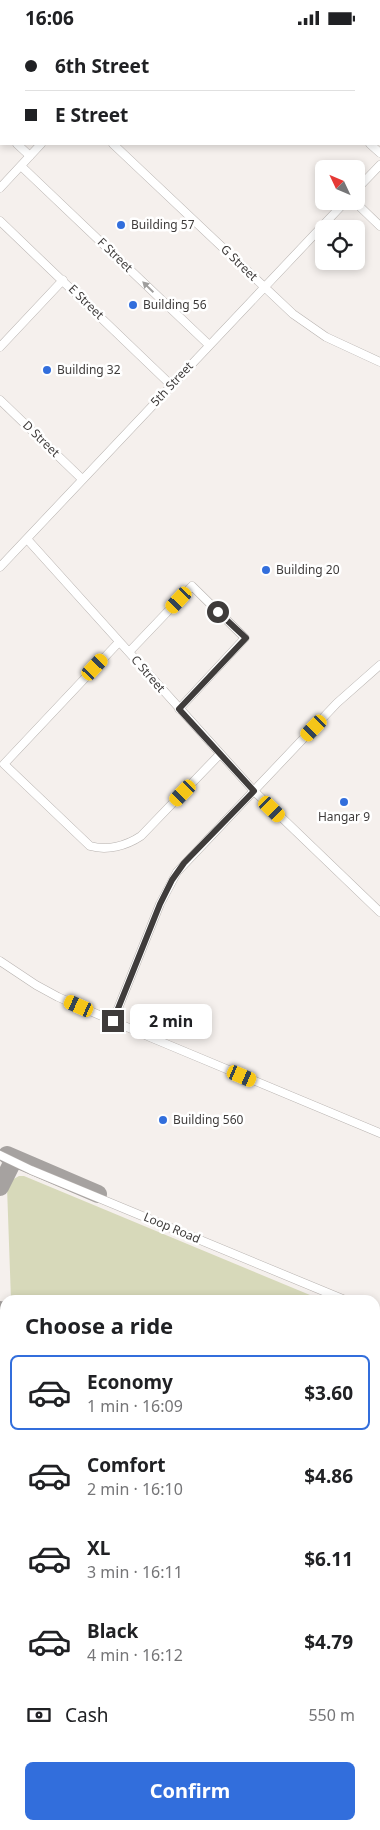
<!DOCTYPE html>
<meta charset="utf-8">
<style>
:root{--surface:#fff;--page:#f6f6f6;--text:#202124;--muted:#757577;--line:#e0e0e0;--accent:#326edc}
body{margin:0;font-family:"Noto Sans",sans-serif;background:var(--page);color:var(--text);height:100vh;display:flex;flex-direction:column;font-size:19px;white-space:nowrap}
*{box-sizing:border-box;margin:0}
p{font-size:16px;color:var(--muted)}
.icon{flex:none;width:28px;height:28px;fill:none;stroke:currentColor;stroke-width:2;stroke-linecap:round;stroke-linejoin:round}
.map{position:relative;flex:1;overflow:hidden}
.panel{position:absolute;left:0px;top:1260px;width:380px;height:535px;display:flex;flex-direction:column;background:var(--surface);border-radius:15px 15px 0 0;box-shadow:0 2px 8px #0003}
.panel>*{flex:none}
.guide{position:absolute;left:0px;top:0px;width:380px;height:110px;box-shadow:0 2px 8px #0003;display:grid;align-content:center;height:110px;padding:0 25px;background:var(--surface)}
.needle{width:32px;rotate:314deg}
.tools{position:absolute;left:315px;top:125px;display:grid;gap:10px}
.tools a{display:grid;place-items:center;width:50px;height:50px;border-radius:8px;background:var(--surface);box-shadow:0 2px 8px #0003;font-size:25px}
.end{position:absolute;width:22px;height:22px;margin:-11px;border:6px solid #3f3c3b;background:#fff;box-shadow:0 0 0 2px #fff}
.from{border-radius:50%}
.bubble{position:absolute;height:35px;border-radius:8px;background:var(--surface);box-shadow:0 2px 8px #0003;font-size:16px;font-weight:700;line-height:35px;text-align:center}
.car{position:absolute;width:15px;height:30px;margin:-15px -8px;border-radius:6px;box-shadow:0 0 4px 1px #0007;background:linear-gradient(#f5c518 24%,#345 0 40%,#f5c518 0 76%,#345 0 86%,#f5c518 0)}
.guide b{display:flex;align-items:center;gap:18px;height:48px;font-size:19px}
.guide b+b{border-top:1px solid var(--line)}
.guide i{width:12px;height:12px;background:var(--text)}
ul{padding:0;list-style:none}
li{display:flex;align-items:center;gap:15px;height:75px;margin:0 10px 8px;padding:0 15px;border:2px solid transparent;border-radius:8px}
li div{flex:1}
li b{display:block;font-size:19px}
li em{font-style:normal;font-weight:700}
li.selected{border-color:var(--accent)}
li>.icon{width:45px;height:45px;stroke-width:1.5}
h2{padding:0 25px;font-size:22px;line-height:60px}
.pay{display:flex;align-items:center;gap:12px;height:55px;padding:0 25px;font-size:19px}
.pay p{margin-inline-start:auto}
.button{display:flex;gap:10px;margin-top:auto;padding:10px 25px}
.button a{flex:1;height:58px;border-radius:8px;background:var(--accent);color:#fff;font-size:20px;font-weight:700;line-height:58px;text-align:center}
.status{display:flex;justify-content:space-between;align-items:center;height:35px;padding:0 25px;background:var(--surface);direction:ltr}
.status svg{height:14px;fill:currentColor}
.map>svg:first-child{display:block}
</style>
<div class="status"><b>16:06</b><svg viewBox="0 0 49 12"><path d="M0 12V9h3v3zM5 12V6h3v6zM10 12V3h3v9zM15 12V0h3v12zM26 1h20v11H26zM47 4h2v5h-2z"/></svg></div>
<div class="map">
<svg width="380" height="1795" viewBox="0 0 380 1795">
<rect width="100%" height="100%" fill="#f5f0ed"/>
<path fill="#d7d9ba" d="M19,1141H24L322,1265H11L7,1152L10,1146Z
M375,1287L380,1289V1748L375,1738Z
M0,1594L3,1697L0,1706Z
M0,1740L5,1749V1783L0,1784Z
M375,1753L377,1795H342V1790H375Z
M71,1790H97V1794L71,1795Z
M195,1790H242V1795H195Z"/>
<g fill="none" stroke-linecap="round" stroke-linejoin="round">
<path stroke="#a6a2a0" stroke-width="18" d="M7,1120L98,1159
M0,1152L14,1124
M0,1275L5,1424
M0,1723H5
M17,1790V1791"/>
<g stroke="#b7b2af" stroke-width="9">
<path id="minor" d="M256,0L257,1
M143,1L144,0
M0,92L1,93
M17,109L30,121
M113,109L293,279L326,302L380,327
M370,109L380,118
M21,131L209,310
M0,153L41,109
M356,155L380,130
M354,166L380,191
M0,186L171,350
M0,312L63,245
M0,365L82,444
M27,504L254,756L380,877
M0,532L346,166
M119,607L4,729L90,811C107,816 126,811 141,801L220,719
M129,617L192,551L245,603L179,674
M0,926L36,950L58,962L152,1003L380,1098
M113,986L160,869L177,837L337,668L380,630
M0,1120L31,1135L345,1265
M375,1277L380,1279"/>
</g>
<use href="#minor" stroke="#fff" stroke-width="8"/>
</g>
<defs><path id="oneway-solid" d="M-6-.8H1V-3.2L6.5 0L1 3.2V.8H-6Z" transform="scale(1.25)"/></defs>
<use fill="#9f9e9d" href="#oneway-solid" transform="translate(148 252) rotate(-136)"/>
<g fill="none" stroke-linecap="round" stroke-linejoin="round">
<path stroke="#3f3c3b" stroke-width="6" d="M113,986L160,869L172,845L184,828L254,756L179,674L246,603L218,577"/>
</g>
<g fill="#326edc" stroke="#fff" stroke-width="2">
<circle cx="121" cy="190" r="5"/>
<circle cx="133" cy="270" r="5"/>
<circle cx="47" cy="335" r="5"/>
<circle cx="266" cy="535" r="5"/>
<circle cx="344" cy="767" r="5"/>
<circle cx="163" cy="1085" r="5"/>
</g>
<g text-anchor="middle" stroke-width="5" stroke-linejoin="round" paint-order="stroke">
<g font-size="12" fill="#3f3c3b" stroke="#fff" text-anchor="start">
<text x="131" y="194">Building 57</text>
<text x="143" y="274">Building 56</text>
<text x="57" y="339">Building 32</text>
<text x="276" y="539">Building 20</text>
<text x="344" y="786" text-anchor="middle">Hangar 9</text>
<text x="173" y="1089">Building 560</text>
</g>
<g font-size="12" fill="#3f3c3b" stroke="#fff">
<text transform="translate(115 220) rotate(44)" y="4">F Street</text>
<text transform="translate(239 228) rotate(44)" y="4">G Street</text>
<text transform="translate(86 267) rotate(44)" y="4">E Street</text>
<text transform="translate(172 349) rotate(-47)" y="4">5th Street</text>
<text transform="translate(41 404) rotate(44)" y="4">D Street</text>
<text transform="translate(148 639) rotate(49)" y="4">C Street</text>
<text transform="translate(172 1193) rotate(23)" y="4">Loop Road</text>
</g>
</g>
</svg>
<div class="tools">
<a><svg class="needle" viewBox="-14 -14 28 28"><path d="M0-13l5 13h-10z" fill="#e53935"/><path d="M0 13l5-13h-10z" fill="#757577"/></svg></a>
<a><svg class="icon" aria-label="locate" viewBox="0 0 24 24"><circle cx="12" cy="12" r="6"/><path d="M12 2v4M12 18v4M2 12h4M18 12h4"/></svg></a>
</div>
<i class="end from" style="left:218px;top:577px"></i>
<i class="end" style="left:113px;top:986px"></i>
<div class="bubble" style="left:130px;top:969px;width:82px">2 min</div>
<i class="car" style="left:179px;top:565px;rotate:223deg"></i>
<i class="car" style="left:95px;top:632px;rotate:43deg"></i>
<i class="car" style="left:314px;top:693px;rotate:224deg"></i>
<i class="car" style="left:183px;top:758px;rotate:224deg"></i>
<i class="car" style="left:272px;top:774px;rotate:134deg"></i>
<i class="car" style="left:79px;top:971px;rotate:294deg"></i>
<i class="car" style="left:242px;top:1041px;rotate:113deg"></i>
<div class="guide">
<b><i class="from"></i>6th Street</b>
<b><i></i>E Street</b>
</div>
<section class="panel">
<h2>Choose a ride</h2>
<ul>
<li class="selected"><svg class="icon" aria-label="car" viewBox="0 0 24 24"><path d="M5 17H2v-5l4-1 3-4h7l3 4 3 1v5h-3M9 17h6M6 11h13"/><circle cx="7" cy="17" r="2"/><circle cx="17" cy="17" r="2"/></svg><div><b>Economy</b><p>1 min · 16:09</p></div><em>$3.60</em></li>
<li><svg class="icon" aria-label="car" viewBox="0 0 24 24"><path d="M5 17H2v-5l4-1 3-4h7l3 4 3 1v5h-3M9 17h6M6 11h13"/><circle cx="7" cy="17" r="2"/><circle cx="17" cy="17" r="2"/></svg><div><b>Comfort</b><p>2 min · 16:10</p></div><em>$4.86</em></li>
<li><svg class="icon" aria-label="car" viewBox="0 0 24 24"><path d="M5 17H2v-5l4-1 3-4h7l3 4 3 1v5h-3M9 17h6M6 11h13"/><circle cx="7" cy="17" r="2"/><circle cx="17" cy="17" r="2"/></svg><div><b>XL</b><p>3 min · 16:11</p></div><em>$6.11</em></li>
<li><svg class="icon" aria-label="car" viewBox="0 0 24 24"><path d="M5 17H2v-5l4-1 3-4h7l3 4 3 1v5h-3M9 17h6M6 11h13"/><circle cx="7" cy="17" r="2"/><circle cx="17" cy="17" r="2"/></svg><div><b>Black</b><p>4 min · 16:12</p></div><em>$4.79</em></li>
</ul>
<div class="pay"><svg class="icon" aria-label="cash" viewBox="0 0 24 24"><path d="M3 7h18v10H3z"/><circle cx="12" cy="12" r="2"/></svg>Cash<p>550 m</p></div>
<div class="button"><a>Confirm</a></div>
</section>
</div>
